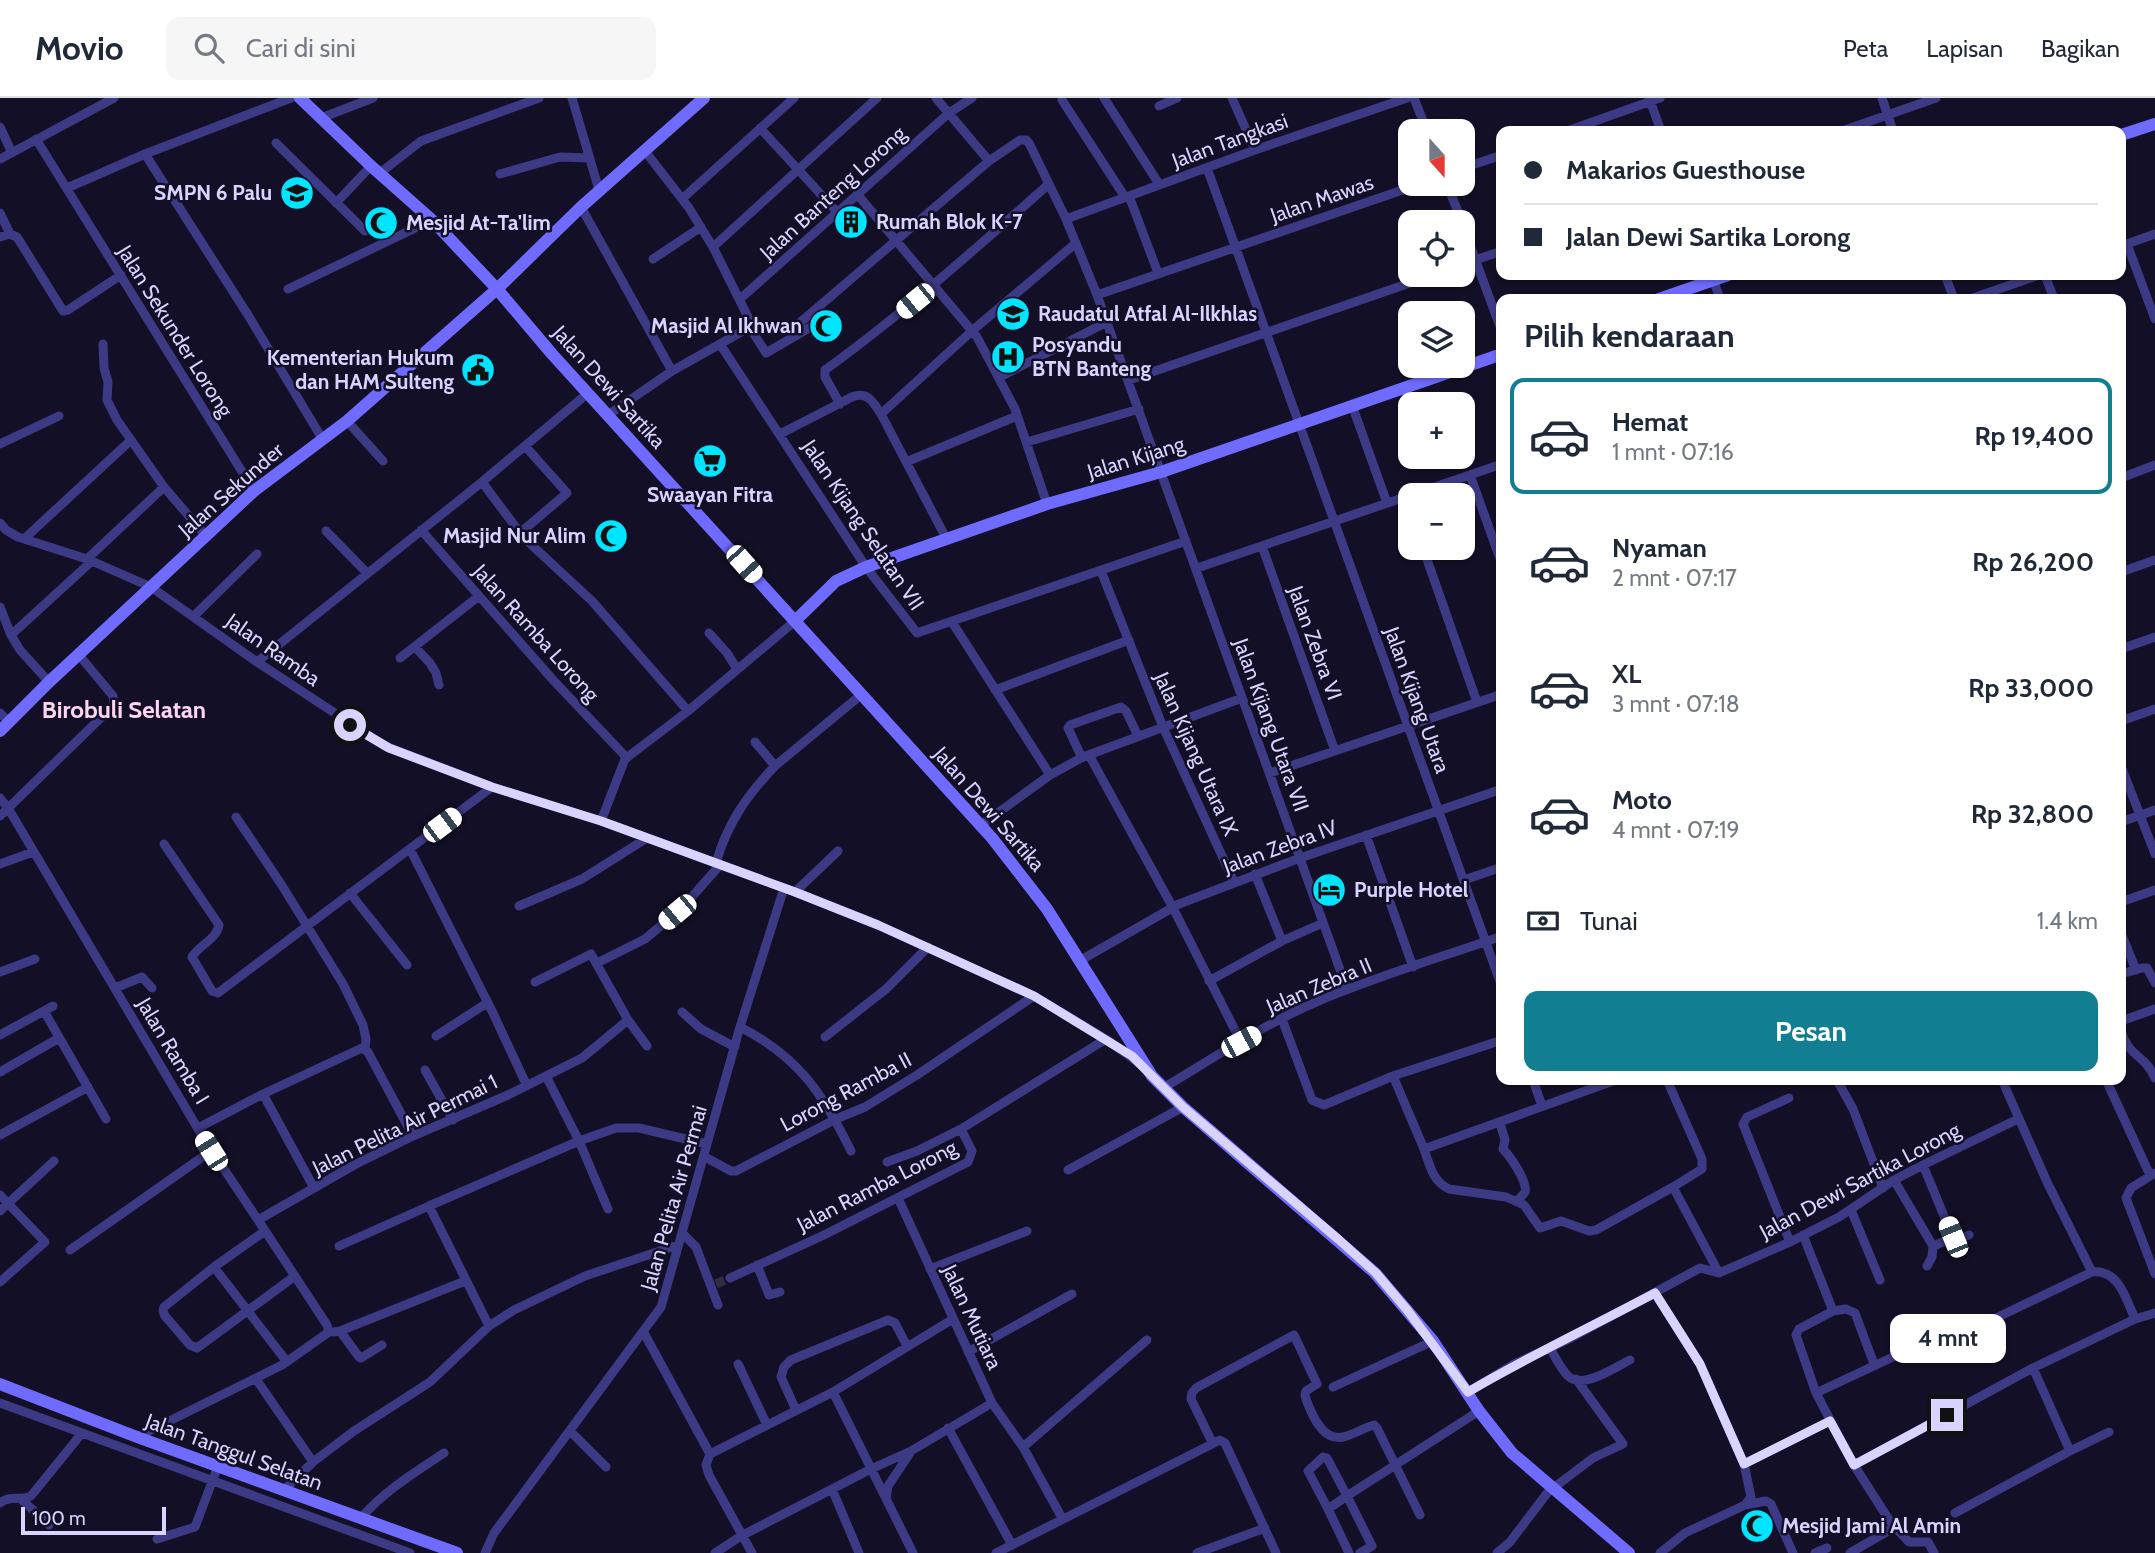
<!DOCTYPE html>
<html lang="id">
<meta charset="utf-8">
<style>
:root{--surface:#fff;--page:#f6f6f7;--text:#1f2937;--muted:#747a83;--line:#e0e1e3;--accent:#117e91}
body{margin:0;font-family:Cabin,sans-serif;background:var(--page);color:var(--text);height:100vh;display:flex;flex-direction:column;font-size:26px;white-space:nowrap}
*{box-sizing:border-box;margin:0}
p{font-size:23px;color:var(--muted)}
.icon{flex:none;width:38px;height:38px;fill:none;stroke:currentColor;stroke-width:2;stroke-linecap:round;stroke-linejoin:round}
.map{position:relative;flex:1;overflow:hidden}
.panel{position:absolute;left:1496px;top:196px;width:630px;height:791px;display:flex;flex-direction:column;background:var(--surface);border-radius:14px;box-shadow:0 2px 5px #0004}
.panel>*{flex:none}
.guide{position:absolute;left:1496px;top:28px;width:630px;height:154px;border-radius:14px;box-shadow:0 2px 5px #0004;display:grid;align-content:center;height:154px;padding:0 28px;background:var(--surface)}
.needle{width:46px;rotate:159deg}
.tools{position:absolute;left:1398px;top:21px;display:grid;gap:14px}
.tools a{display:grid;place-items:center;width:77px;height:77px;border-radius:14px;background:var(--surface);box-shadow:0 2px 5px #0004;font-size:35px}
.scale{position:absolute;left:21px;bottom:18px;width:145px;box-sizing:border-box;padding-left:7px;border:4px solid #d9d4ff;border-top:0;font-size:19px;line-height:24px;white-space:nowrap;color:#d9d4ff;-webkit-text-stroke:5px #130f26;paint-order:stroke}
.end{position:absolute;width:32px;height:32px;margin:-16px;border:9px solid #d9d4ff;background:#111;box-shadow:0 0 0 4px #111}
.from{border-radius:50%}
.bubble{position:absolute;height:49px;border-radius:14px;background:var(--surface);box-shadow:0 2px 5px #0004;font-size:23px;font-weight:800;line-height:49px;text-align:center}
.car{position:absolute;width:21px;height:42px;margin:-21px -10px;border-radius:9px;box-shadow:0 0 5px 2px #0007;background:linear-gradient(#fff 24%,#345 0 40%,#fff 0 76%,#345 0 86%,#fff 0)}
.guide b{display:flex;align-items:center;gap:24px;height:66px;font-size:26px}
.guide b+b{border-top:2px solid var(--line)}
.guide i{width:18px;height:18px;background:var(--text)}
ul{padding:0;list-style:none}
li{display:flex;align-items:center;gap:21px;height:116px;margin:0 14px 10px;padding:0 14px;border:4px solid transparent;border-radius:14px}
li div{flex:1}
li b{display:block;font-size:26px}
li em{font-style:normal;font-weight:800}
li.on{border-color:var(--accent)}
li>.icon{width:63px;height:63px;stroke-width:1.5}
h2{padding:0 28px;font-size:32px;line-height:84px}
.pay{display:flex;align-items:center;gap:18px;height:77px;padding:0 28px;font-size:26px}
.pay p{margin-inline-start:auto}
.cta{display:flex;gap:14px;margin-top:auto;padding:14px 28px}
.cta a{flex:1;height:80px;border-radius:14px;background:var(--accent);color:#fff;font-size:28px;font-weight:800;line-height:80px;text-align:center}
header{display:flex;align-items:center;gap:42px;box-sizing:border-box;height:98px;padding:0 35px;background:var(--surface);border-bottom:2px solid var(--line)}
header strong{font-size:33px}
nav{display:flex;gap:38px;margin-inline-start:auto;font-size:24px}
.search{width:490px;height:63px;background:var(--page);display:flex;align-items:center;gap:18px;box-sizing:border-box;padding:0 24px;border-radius:14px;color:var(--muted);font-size:26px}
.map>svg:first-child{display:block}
</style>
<header>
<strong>Movio</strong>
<div class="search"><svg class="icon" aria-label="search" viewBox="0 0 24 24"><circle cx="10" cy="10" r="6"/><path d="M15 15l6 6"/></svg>Cari di sini</div>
<nav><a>Peta</a><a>Lapisan</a><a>Bagikan</a></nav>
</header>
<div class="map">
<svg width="2155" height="1455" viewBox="0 0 2155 1455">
<rect width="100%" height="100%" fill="#130f26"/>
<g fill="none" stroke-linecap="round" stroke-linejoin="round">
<path stroke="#312d47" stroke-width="9" stroke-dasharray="9 4.5" stroke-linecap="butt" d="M716,1186L730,1180"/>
<path stroke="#3d3a85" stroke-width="9" d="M572,0L599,92
M936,0L989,63
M1104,0L1159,86
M1232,0L1255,52
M1414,0L1427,33
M1649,0L1661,33
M1882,0L1893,33
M1062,2L1125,99
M1159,8L1177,0
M321,20L373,0
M0,29L12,55
M760,30L837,114
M1567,33L1660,0
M1842,33L1936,0
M36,41L254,393
M276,45L365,133
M645,53L689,110L713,149L748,219L749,228L746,231L720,246
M145,56L248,217L323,342
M0,61L114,0
M1207,70L1502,889
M1463,70L1502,57
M380,75L421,43L539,0
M500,76L560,59L590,60
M1447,86L1462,124
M67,90L145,56L291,0
M857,96L977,239L1015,311L1047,406
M1129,98L1158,175
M683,100L794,0
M336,105L371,68
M581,109L672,273
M0,115L10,136
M1066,121L1255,52L1407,0
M1463,128L1502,234
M0,139L10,136L17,139L63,213L68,212L121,177
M2127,146L2155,221
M2124,147L2155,136
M713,149L877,0
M653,161L701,129
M1463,166L1502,153
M1945,177L1954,201
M2045,177L2054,201
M1712,178L1720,201
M288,191L432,122
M1097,197L1420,86
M740,201L949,15L972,0
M1970,201L2039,177
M749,228L766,255L814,227
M796,228L989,63L1020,42H1026L1029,45L1066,121L1097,197L1347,891
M103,246L104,270L108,284L107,302L117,322L164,389L206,438
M1000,279L1107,224
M1129,282L1433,177
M840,306L825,279V272C904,215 976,150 1049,86
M1352,307L1387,405
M881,316L973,232L1076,145
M608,317L672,273L720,246L866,469L917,535L1186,443
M347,323L383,363
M780,336L852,299C868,293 873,304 881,316L946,440
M1027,344L1139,311
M0,346L59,318
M906,364L1017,318
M1470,377L1502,466
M2121,380L2155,367
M482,384L523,439L592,503L688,613
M1405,399L1410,415
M0,425L6,432L18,439L87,461L151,489L257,564L385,648L492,689L601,723L795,794L878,827L1034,898L1106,941L1142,967
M421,432L554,583L627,660
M326,433L367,475
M520,435L567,395L525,348
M24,441L130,343
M1262,448L1335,653
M1423,450L1477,604
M87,461L164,389
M1197,470L1502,366
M1101,473L1163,629L1234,784
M2121,474L2155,462
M0,509L11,537
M194,518L257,456
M952,524L1050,677
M709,535L727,555L737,571
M415,549L430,565L436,575L439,587
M2121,551L2155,539
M400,560L479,498
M257,564L482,384L588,295
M49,584L20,552L11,537L92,463
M995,592L1129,542
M0,615L9,624
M2121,623L2155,611
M755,644L775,668L862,596
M1089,657L1172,808L1241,944
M1082,660L1068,630L1070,627L1121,609L1126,613L1138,638
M2121,668L2155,756
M1270,675L1502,596
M0,700L8,710L204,1041L258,1122
M0,718L114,607L113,598L79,557
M236,719L281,786L343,886L363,927L366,941L365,951
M601,723L625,661L688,613L795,523
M2121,724L2155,712
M981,727L1050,677L1083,659L1242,600
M1366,737L1413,869
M164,746L219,827C217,841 199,847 192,859L212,893L218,895L492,689
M410,751L492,913L527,988
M716,765C727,726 747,697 775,668
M0,766L33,754
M1255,776L1282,843
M1464,782L1502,769
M795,794L838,753
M350,795L407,867
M2121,804L2155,792
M519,808L582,781L647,740
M2121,835L2136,872
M1081,862L1179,806L1300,760L1502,691
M597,865L645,841L682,810L720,767
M0,874L35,861
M2121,876L2142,870H2147L2155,885
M1209,883L1282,843L1323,825
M535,884L591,856L628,922L647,948
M115,890L142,879L152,890
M44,913L106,1021
M682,914L701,931L735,949
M1282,921L1312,1002L1324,1007L1393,978L1502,942
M2121,923L2155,911
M740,929C799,959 823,996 851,1053
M2121,933C2130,961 2144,955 2155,980
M0,937L53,908
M436,938L487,905
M825,939L886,891L928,849
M425,972L453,1022
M0,974L59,940
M546,978L579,1043L608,1111
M1393,978L1424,1051L1616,982
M1533,982L1542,1008
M1667,982L1702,1061V1071L1673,1089L1719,1175
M1837,982L1853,1011L1883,1090
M2002,982L2047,1084L2092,1174C2119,1171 2126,1201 2135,1221
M2106,982L2150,1077
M1163,990C1212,961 1261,928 1314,905C1374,879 1439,860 1502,838
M263,996L314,1090
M1789,1000L1747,1019L1743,1026L1790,1144
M1500,1025L1505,1042L1503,1051C1510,1058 1528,1084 1525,1094C1524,1096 1518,1102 1516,1103
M198,1030L263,996L362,950L368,954L413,1038
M0,1037L88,989
M1424,1051C1430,1067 1432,1083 1449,1091L1506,1099L1524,1107L1540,1130L1561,1123L1589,1133L1596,1132L1673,1089
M705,1059L731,1073H736L836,1021L865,1009L917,977L1034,898
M887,1064L917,1053L961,1031
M1923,1067L1953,1140L1960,1141L1969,1137
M1068,1072L1183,1009
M2155,1075L2131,1090L2126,1100L2155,1176
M1894,1082L1933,1148L1932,1159L1927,1168
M0,1097L45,1144L0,1184
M898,1100L992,1305L1023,1349L1062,1420
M1851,1112L1880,1182
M0,1113L54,1063
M265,1133L214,1169L164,1209L163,1213L165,1218L190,1247L197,1250L295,1178
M682,1135L696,1149L718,1207
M1803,1137L1833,1213L1846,1211L1855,1215L1874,1266
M339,1148L429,1108
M1933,1148L1953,1140
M70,1152L211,1053
M757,1167L769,1197L780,1194
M214,1169L287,1264
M930,1171L1027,1133
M730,1180L824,1137L968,1064L972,1053L961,1031L1106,941
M1655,1195L1700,1266L1744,1366L1751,1399L1745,1407L1685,1435L1660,1455
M1833,1213L1799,1231L1796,1237L1816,1295L1854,1367L2033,1270L2135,1221L2155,1215
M489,1228L429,1108L579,1043L616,1030H639L707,1046
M340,1233L465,1183
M334,1234L340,1233L359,1259L361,1260L382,1247
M644,1235L710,1356
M1550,1250C1555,1259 1561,1271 1568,1278C1583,1292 1615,1269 1630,1262
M968,1254L1072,1196
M738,1266L767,1327
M256,1281L313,1364
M1333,1289L1433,1243
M833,1294L913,1455
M1468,1294L1514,1266L1567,1242L1700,1170L1719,1175L1790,1144L1839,1119L1894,1082L1923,1067L2018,1021
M1816,1295L1910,1251L1996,1220L2092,1174
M0,1305L410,1455
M796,1312L781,1279L784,1269L791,1262L888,1222L895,1225L907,1248
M948,1330L1012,1447
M570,1333L606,1369
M137,1339L282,1267L329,1234L327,1227L258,1122L356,1066L413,1038L508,997L582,960L628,922
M1212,1344L1191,1301L1192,1295L1196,1290L1294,1237L1317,1286L1306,1293L1305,1298C1310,1313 1322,1344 1343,1339C1353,1337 1363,1330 1374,1327L1377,1330L1420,1417
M1023,1349L1147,1242
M2070,1353L2109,1334
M1323,1359L1327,1360L1347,1398L1328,1411L1308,1373Z
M1744,1366L1830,1323
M1854,1367L1891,1425L1909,1444H1928L1934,1455
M832,1391L859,1455
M1552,1391L1593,1360L1623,1346L1576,1281
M283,1393L313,1364L354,1333L430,1284L489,1228L514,1212L585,1178L678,1147
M21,1401L49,1427
M886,1401L888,1388L910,1355
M0,1405C10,1397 20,1403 31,1398L82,1335
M1745,1407L1766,1403L1771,1406L1793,1455
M1328,1411L1349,1455
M1955,1415L2070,1353L2033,1270
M360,1421C384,1393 414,1375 444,1355
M157,1441L195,1429L218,1368
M485,1455L494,1435L661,1209L740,929L784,790
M715,1455L741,1438L871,1371L911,1353L992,1305
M752,1455L709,1377L706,1367L710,1356L833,1294L953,1221
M996,1455L1220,1342L1225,1345L1276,1455
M1197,1455L1265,1430
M1360,1455L1372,1448L1347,1398L1479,1313
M1497,1455L1510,1444L1551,1390
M1815,1455L1827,1450
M1850,1455L1895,1429"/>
<path stroke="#6f6bff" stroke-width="12" d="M300,0L371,68L432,122L497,191L552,256L992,740L1047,811L1152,978L1183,1009L1375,1175L1433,1243L1479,1313L1512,1355L1629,1455
M2121,37L2155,26
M1659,201L1728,177
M795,523L836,483L866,469L1047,406L1161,374L1502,256
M0,633L49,584L254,393L347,323L497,191L581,109L704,0
M0,1286L137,1339L457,1455"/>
</g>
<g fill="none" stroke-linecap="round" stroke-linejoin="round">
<path stroke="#d9d4ff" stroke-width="9" d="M350,627L389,650L492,689L601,723L795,794L878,827L1034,898L1132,958L1183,1009L1338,1141L1376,1175L1408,1213L1468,1294C1529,1258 1593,1228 1655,1195L1700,1266L1744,1366L1830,1323L1854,1367L1947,1317"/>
</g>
<defs>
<g id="school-disc" transform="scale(1.75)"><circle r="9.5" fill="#00e5ff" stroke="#130f26"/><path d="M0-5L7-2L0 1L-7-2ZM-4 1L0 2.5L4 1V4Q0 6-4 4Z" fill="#111"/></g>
<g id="building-disc" transform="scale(1.75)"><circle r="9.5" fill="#00e5ff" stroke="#130f26"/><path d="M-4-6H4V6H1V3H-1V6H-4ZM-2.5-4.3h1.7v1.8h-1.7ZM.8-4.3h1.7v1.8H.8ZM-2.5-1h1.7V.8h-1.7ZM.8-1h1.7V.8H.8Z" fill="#111"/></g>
<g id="mosque-disc" transform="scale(1.75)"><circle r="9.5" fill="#00e5ff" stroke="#130f26"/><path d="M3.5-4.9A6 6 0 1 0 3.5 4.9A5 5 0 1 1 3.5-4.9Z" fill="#111"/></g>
<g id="hospital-disc" transform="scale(1.75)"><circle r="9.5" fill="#00e5ff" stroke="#130f26"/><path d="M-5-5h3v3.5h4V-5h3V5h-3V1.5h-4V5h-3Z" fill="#111"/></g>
<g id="civic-disc" transform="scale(1.75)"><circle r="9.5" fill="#00e5ff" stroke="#130f26"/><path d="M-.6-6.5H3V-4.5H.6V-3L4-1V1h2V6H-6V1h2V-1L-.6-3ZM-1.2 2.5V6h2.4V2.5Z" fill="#111"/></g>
<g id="supermarket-disc" transform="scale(1.75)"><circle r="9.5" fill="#00e5ff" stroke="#130f26"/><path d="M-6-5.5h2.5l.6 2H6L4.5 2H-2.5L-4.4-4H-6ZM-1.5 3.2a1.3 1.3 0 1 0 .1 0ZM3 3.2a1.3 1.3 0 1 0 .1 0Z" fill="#111"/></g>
<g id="hotel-disc" transform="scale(1.75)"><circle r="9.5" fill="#00e5ff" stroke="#130f26"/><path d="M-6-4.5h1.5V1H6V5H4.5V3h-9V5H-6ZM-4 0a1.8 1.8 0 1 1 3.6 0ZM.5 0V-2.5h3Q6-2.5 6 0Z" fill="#111"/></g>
</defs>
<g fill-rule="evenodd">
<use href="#school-disc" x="297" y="95"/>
<use href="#building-disc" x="851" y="124"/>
<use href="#mosque-disc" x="381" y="125"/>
<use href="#school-disc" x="1013" y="216"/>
<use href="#mosque-disc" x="826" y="228"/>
<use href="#hospital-disc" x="1008" y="259"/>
<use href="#civic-disc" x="478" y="272"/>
<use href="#supermarket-disc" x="710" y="363"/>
<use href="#mosque-disc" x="611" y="438"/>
<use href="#hotel-disc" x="1329" y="792"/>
<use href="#mosque-disc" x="1757" y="1428"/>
</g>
<g text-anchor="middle" stroke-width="5" stroke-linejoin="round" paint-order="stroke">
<g font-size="21" fill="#d9d4ff" stroke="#130f26">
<text transform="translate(1230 43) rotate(-20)" y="7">Jalan Tangkasi</text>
<text transform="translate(833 95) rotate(-42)" y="7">Jalan Banteng Lorong</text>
<text transform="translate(1322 101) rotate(-19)" y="7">Jalan Mawas</text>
<text transform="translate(175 233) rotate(58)" y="7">Jalan Sekunder Lorong</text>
<text transform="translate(609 289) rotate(48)" y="7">Jalan Dewi Sartika</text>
<text transform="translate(1136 360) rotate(-17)" y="7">Jalan Kijang</text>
<text transform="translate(231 392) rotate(-41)" y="7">Jalan Sekunder</text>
<text transform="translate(863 427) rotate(56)" y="7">Jalan Kijang Selatan VII</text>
<text transform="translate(536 535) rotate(48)" y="7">Jalan Ramba Lorong</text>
<text transform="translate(1315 545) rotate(70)" y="7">Jalan Zebra VI</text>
<text transform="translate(273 552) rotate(35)" y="7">Jalan Ramba</text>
<text transform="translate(1417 602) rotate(70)" y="7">Jalan Kijang Utara</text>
<text transform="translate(1271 627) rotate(70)" y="7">Jalan Kijang Utara VII</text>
<text transform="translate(1196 656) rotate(66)" y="7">Jalan Kijang Utara IX</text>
<text transform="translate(989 711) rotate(49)" y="7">Jalan Dewi Sartika</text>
<text transform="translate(1280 749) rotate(-20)" y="7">Jalan Zebra IV</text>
<text transform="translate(1319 888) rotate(-23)" y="7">Jalan Zebra II</text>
<text transform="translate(173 953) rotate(59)" y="7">Jalan Ramba I</text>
<text transform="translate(846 994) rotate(-28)" y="7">Lorong Ramba II</text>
<text transform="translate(405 1027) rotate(-26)" y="7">Jalan Pelita Air Permai 1</text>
<text transform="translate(1860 1083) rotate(-28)" y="7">Jalan Dewi Sartika Lorong</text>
<text transform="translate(877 1088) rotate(-27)" y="7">Jalan Ramba Lorong</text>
<text transform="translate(674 1100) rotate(-74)" y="7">Jalan Pelita Air Permai</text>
<text transform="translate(972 1219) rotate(65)" y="7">Jalan Mutiara</text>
<text transform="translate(234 1354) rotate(20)" y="7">Jalan Tanggul Selatan</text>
</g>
<g font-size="21" font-weight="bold" fill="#d9d4ff" stroke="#130f26" text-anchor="start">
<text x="272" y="102" text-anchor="end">SMPN 6 Palu</text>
<text x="876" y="131">Rumah Blok K-7</text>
<text x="406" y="132">Mesjid At-Ta'lim</text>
<text x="1038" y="223">Raudatul Atfal Al-Ilkhlas</text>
<text x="802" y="235" text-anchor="end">Masjid Al Ikhwan</text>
<text x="1032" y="254">Posyandu<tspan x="1032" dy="24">BTN Banteng</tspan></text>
<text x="454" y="267" text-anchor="end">Kementerian Hukum<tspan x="454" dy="24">dan HAM Sulteng</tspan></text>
<text x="710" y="404" text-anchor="middle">Swaayan Fitra</text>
<text x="586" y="445" text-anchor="end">Masjid Nur Alim</text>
<text x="1354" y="799">Purple Hotel</text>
<text x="1782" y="1435">Mesjid Jami Al Amin</text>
</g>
<g font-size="24" font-weight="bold" fill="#ffd6f0" stroke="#130f26">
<text x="124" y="620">Birobuli Selatan</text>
</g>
</g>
</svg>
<div class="tools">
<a><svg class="needle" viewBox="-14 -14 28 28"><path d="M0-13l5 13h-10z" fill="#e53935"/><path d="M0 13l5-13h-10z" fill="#747a83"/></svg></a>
<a><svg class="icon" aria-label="locate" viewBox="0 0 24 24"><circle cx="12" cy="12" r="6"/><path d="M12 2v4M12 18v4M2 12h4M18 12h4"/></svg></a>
<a><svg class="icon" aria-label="layers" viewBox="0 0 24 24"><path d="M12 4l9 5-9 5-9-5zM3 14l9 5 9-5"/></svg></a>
<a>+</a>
<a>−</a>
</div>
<div class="scale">100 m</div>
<i class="end from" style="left:350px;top:627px"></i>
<i class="end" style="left:1947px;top:1317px"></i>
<div class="bubble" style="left:1890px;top:1216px;width:116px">4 mnt</div>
<i class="car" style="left:915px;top:203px;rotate:231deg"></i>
<i class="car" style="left:744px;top:466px;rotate:138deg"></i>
<i class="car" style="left:442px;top:727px;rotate:53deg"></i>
<i class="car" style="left:677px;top:814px;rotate:230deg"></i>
<i class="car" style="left:1241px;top:944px;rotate:62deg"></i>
<i class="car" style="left:211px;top:1053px;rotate:328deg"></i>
<i class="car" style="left:1953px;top:1139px;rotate:338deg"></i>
<div class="guide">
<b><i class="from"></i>Makarios Guesthouse</b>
<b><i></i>Jalan Dewi Sartika Lorong</b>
</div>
<section class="panel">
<h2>Pilih kendaraan</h2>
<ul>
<li class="on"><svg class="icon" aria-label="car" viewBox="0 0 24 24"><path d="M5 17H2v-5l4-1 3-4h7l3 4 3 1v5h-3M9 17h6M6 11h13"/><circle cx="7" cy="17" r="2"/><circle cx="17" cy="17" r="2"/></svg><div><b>Hemat</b><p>1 mnt · 07:16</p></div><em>Rp 19,400</em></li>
<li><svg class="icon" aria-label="car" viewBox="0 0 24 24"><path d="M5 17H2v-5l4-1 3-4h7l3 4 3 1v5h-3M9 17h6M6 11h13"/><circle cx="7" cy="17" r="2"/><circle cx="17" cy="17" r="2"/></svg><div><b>Nyaman</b><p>2 mnt · 07:17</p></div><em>Rp 26,200</em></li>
<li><svg class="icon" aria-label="car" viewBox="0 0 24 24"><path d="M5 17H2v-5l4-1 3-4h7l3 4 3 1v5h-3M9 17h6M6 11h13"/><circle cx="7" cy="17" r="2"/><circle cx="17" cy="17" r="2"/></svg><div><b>XL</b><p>3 mnt · 07:18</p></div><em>Rp 33,000</em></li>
<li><svg class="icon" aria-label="car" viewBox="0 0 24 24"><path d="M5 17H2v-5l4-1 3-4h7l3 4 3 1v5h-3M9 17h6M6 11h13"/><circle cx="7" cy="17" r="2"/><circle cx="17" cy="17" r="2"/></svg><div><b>Moto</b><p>4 mnt · 07:19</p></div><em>Rp 32,800</em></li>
</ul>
<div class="pay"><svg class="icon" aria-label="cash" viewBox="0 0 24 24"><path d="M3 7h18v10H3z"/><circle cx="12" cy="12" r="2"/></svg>Tunai<p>1.4 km</p></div>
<div class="cta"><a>Pesan</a></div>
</section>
</div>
